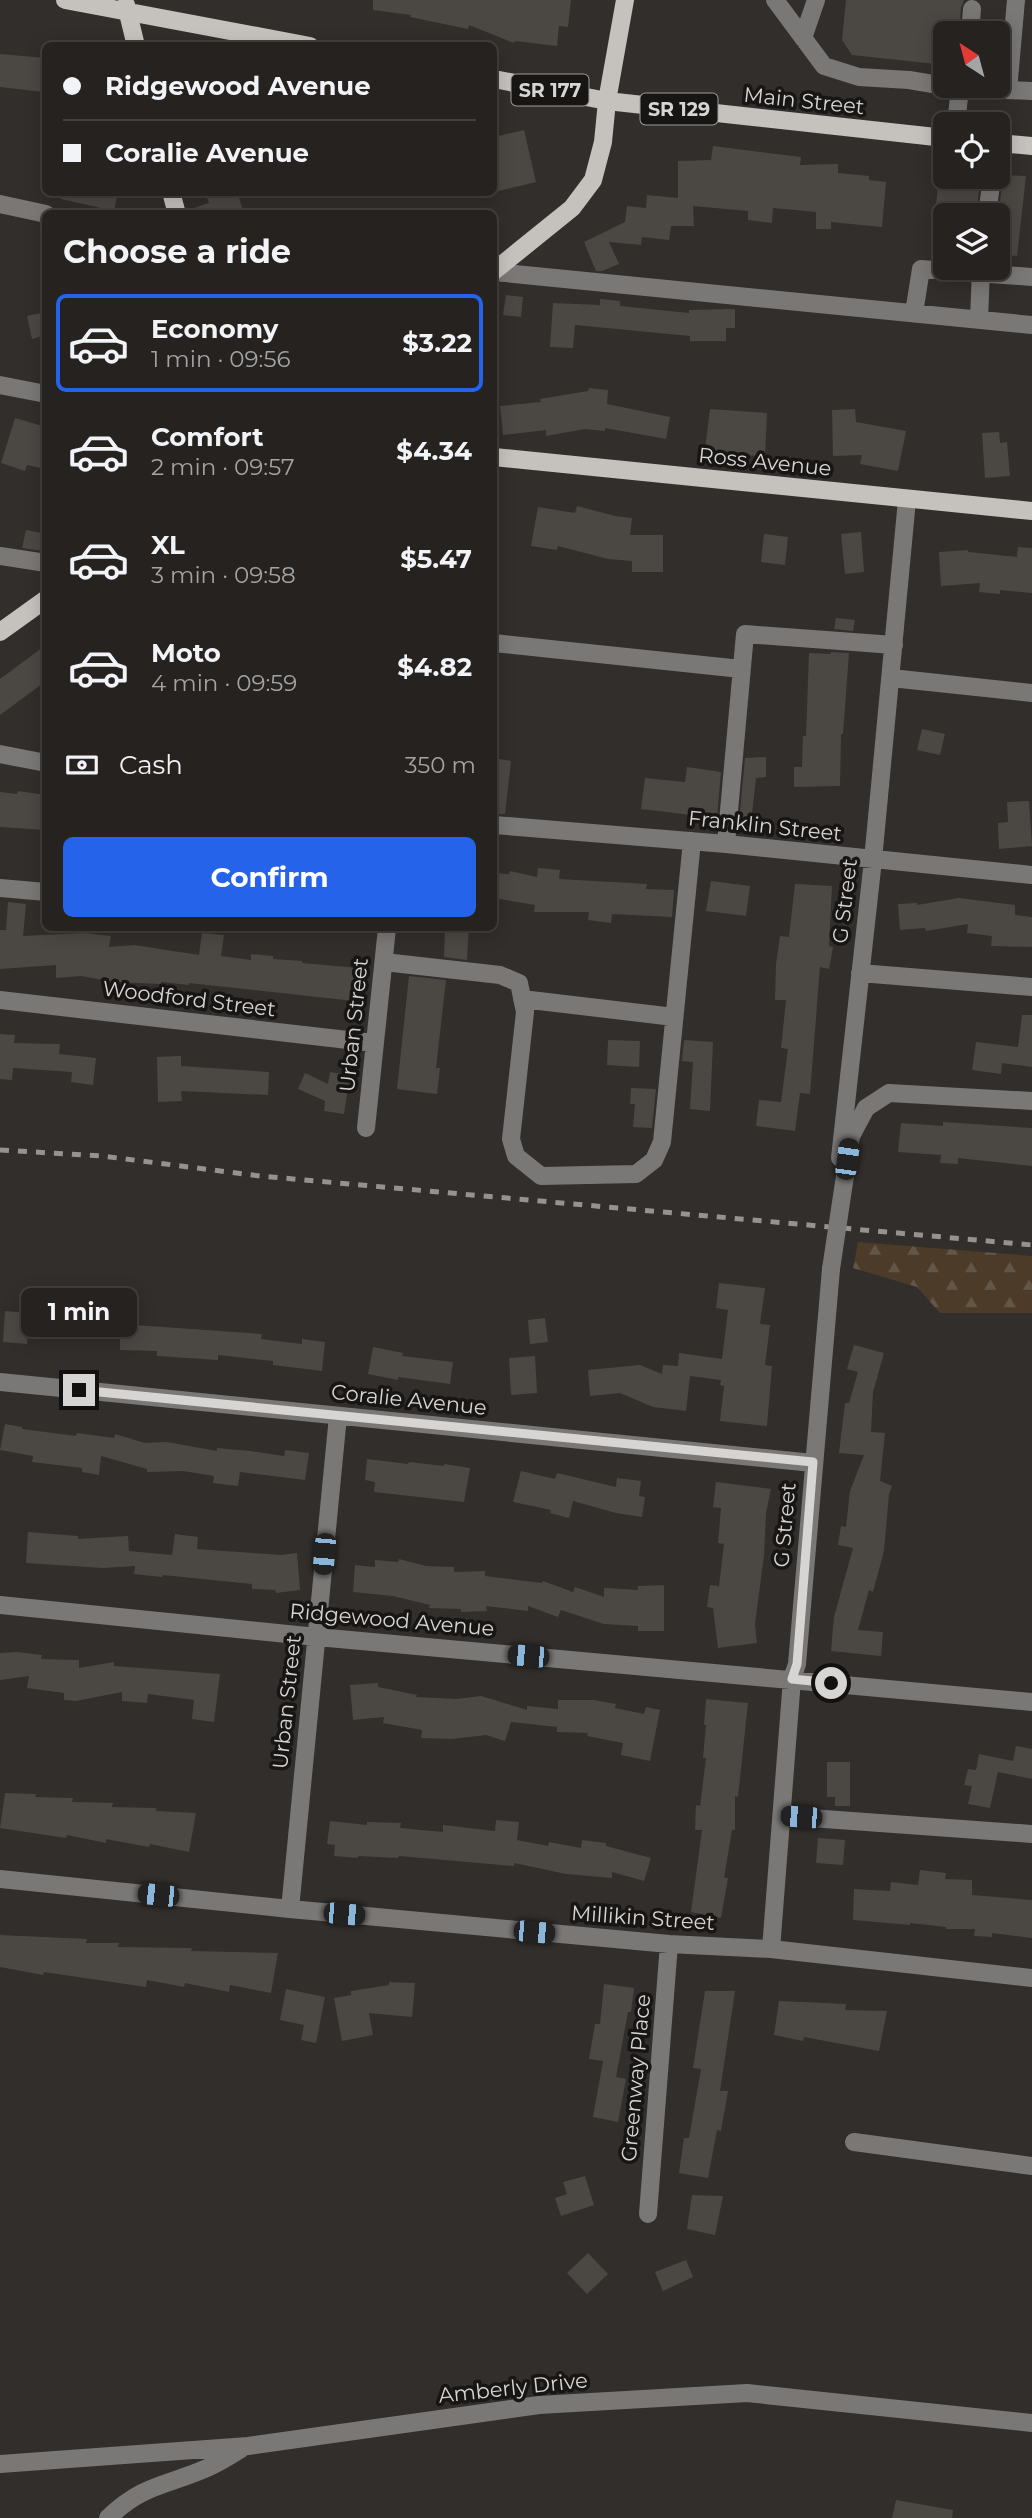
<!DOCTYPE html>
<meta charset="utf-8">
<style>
:root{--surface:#252220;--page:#312f2d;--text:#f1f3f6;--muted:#a3a4a5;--line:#423f3e;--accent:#2563eb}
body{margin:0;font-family:Montserrat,sans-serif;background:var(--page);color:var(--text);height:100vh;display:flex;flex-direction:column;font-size:26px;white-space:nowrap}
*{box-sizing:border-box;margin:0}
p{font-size:23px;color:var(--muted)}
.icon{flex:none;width:38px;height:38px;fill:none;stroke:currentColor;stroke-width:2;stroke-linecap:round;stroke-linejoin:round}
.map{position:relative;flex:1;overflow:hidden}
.side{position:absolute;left:42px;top:210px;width:455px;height:721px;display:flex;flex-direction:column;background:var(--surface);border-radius:10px;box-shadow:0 4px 18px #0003,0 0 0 2px var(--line)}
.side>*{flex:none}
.hud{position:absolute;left:42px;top:42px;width:455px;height:154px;border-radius:10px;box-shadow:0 4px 18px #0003,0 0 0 2px var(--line);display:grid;align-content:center;height:154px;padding:0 21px;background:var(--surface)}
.needle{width:46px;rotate:324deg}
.buttons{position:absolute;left:933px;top:21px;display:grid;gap:14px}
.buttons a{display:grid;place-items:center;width:77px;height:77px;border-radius:10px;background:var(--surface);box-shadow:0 4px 18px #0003,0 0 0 2px var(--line);font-size:35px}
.end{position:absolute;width:32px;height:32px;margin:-16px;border:9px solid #d7d5d3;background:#111;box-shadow:0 0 0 4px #111}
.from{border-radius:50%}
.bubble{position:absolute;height:49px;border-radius:10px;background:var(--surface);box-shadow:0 4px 18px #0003,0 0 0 2px var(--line);font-size:23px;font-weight:700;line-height:49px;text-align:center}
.car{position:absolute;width:21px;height:42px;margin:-21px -10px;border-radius:9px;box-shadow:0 0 5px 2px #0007;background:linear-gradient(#222 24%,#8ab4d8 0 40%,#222 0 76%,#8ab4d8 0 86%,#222 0)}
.hud b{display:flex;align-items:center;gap:24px;height:66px;font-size:26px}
.hud b+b{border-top:2px solid var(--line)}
.hud i{width:18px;height:18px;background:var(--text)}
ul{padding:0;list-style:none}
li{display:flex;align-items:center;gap:21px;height:98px;margin:0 14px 10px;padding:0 7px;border:4px solid transparent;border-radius:10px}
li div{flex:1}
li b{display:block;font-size:26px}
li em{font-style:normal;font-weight:700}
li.current{border-color:var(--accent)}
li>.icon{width:63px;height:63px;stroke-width:1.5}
h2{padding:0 21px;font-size:32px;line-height:84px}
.pay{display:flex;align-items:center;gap:18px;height:77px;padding:0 21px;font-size:26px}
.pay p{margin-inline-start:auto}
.cta{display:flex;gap:14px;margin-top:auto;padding:14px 21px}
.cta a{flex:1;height:80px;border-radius:10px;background:var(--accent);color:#fff;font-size:28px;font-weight:700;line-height:80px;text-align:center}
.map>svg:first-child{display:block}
</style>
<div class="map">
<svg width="1032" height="2518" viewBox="0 0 1032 2518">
<defs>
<pattern id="forest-firs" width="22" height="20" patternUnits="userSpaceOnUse" patternTransform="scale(1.75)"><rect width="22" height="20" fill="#4b3b28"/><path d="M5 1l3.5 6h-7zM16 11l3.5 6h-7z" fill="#645646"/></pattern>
</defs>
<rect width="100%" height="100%" fill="#312e2b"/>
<path fill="url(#forest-firs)" d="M858,1242L1032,1256V1313H940L917,1287L853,1268Z"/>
<path fill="#4b4844" d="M373,0H571L568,27L559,26L557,46L515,41L514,43L469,25L468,29L410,17L411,15L373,10Z
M846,0H964L961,8L959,33H945V65L852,55L842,40Z
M0,54L46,58L43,92L0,87Z
M524,130L536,182L494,192V137Z
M713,146L801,157L800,165L838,164V173L869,176V180L886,182L882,227L831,222V229H816V212L773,208L772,223L748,220V211L693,206L694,226H671L669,240L642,237L641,245L609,242L619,264L602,271H596L584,242L625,222L627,206L646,208L647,195L678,198V161L711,160Z
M1003,175L1026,176L1017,256L998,254V219Z
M939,177H981L976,215H935Z
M62,192H118L114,211L61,199Z
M205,192H224L226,198L238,194L244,214H188V210L209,203Z
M506,295L523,297L521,317L503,315Z
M600,299L620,301V306L689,313V310L735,309V328H726V341H690V336L575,325L573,348L550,347L553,303L600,305Z
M46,312V335L32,339L27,316Z
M589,388L608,390L607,404L670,417L666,439L605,428V431L585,429L546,436V430L503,435L500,406L541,402L540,399L588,391Z
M710,409L767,413L765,456L732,455L705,450Z
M855,409L856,422L906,431L898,471L860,464L862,455L833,456L832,410Z
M15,418L46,427V469L27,465L25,471L1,463Z
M999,432L1000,443L1007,442L1010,476L985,478L982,433Z
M577,506L615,516L632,518L630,535H663V572H632V561L608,559L558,546L557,550L531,546L538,507L575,513Z
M26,530L46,534L43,551L22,548Z
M861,532L864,572L845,574L841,534Z
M764,534L788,537L785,565L761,562Z
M1018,547L1032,548V593L1000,590V594L979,592L980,583L941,586L939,552L968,550V552L1017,557Z
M836,618L855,620L853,631L834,629Z
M46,645V681L0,715V679Z
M831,652L849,653L843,734H841L840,786L794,787V767H802L803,736H806L809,653L831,654Z
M922,729L945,734L940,755L917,750Z
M766,757V777L756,778L751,823L739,822L745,758Z
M494,758L511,761L505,814H494Z
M687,767L721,772L717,818L641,809L645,778L685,782Z
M18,791L46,795V830L0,827V792L17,794Z
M1029,801L1032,846L999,849L998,823L1008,822L1007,802Z
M538,868L560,870L559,879L647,884L646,889L674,890L672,917L612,914L611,923L588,920L589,912H534L535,905L494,898V873L509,874L510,871L537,877Z
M711,881L750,886L746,916L706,911Z
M795,884L832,886L829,946L833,947L829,969L820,967L810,1094L800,1093L795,1131L756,1126L759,1100L781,1102L788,1049L781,1048L786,1000H775L776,964L780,936L789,937Z
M959,898L1015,905V915L1032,917V947L991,946L992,936L967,933L968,924L926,931L925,928L900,930L898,904L917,903V905Z
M8,902L26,904L23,936L84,933L111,936L109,947L134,945L199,955L202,933L224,935L221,956L251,960V954L273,956V959L302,961V963L358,968L354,1001L189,983V985L161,982V984L114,982L81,976L56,978V965L0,969V930H6Z
M445,928H469L467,960L444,957Z
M409,976L446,980L436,1068H440L437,1094L397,1089Z
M1022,1015H1032V1067L1002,1063L1001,1074L972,1070L976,1042L1018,1047Z
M0,1034L15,1035L14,1043L60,1044L59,1054L96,1058L93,1085L71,1082L72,1072L13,1068L12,1080L0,1079Z
M608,1040L640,1041L639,1067L607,1065Z
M684,1040L713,1042L710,1111L690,1109L693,1062L682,1061Z
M181,1056V1066L269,1072L268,1095L181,1091L182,1101L158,1102L157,1057Z
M330,1072L350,1075L344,1114L324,1111L325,1101L298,1089L305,1073L328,1084Z
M631,1088L656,1089L652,1128L633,1127L635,1104H630Z
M943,1122L1032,1128V1166L958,1158V1164L940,1163L941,1155L898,1152L901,1123L943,1126Z
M719,1283L765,1288L760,1324L770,1325L765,1365L772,1366L767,1426L720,1421L724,1386L720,1385L721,1380L690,1376L686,1411L653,1407L620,1393L590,1396L588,1370L640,1365L662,1374L663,1365L678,1366L679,1353L722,1359L728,1310L716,1308Z
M5,1311L29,1313L27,1344L3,1342Z
M545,1318L548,1342L530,1344L528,1320Z
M120,1324L262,1334L261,1339L302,1344V1339L325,1342L322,1371L273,1365V1361L218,1355V1360L157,1356V1351L120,1350Z
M854,1345L884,1353L873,1392L871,1432L885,1433L880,1481L892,1486L889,1494L884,1551L873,1592L869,1590L858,1630L883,1632L881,1656L831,1651L834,1617L853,1548L838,1545L841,1526L846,1527L850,1491L864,1455L839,1453L845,1403H849L858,1372L847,1369Z
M373,1347L403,1353L402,1356L453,1362L450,1384L398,1377V1380L368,1374Z
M535,1356L537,1393L511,1395L509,1358Z
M5,1424L22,1427V1429L76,1436L77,1433L114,1438L115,1434L145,1443L167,1442L217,1451V1448L250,1451L284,1456L285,1450L309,1453L305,1480L240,1472L238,1486L213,1483L214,1476L183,1471L147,1472V1469L101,1456L99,1475L82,1472V1468L32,1462L33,1456L0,1450Z
M367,1459L408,1464L409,1462L444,1466V1464L470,1468L464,1502L374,1492L375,1482L365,1480Z
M521,1471L555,1479L557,1473L616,1487L617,1478L641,1481L639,1496L645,1497L642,1517L616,1513L573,1501L569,1518L550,1513L551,1510L513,1502Z
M716,1482L771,1489L766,1513L764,1555L755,1624L757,1643L718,1648L713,1608L707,1607L710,1585L719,1586L724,1544L718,1543L721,1508L713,1507Z
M28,1532L78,1536V1539L128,1536L129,1551L172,1555L175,1534L198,1537L197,1549L281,1555L297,1553L300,1590L276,1593L275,1590L252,1589V1584L163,1575L162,1577L134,1574L135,1566L103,1568L26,1563Z
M399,1559L426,1566L454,1567V1572L485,1571V1576L542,1583L543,1581L573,1592L575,1587L604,1597V1588L638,1590V1586L664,1585V1631H638V1626L604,1624L561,1610L558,1617L528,1606V1611L486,1606L487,1611L461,1612V1609L429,1608L430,1605L393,1596L353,1592L355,1565L375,1567V1560L398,1562Z
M17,1652L42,1655L41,1659L79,1660V1668L114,1662V1666L220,1674L214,1722L192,1719L194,1700L148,1694L147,1703L122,1701V1692L76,1701L64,1700V1693L27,1688L29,1676L0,1680V1653Z
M378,1683V1687L417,1695L416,1697L456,1699L481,1696L527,1710V1706L558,1709V1700H594L616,1704L615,1708L644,1714L646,1707L660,1710L650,1761L621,1755L623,1743L587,1736L588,1733L557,1732V1727L511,1722L505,1741L486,1735L452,1739L421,1738L422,1730L383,1723L384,1717L353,1720L350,1685Z
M706,1699L748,1703L738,1797L735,1796V1830H732L724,1878H728L721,1918L691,1912L702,1830H695L696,1805L700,1806L706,1758H703L706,1725H704Z
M1016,1746L1032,1749V1779L998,1772L990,1808L968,1804L972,1786L964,1785L968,1769L976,1770L979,1754L1013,1761Z
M827,1762H850V1806H835V1797H827Z
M5,1793L36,1794L35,1797L73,1798L72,1802L113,1803L112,1807L156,1808V1811L196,1813L189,1852L150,1844L149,1847L106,1839V1843L67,1835L66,1838L0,1828Z
M496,1820L519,1822L517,1840L548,1846L549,1842L581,1848L582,1840L606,1843V1846L651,1858L644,1881L612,1872V1878L566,1874L514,1863V1866L399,1856L398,1858L358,1856V1858L334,1856L335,1845L327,1844L330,1821L367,1825V1822L401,1823L400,1828L443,1832V1825L495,1831Z
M818,1838L845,1840L843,1865L816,1863Z
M920,1870L946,1873L945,1879L972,1880V1895L1032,1900V1938L992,1933V1937L974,1936L975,1929H946V1927L910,1923V1925L853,1920L854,1889L890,1891L891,1882L918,1885Z
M0,1935L87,1939L86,1943H119L118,1947L192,1948L191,1951L278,1953L271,1993L230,1985L229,1992L185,1983L184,1987L147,1980L146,1987L44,1972L43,1975L0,1967Z
M389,1982L415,1983L412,2017L369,2013L373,2035L342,2041L334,1998L351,1995V1991L389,1985Z
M604,1984L634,1988L631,2012H628L616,2077L626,2079L618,2122L593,2117L603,2061L589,2059L595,2024H600Z
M286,1989L325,1997L316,2043L301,2040L304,2025L280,2020Z
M705,1991H735L720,2091H728L721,2131L717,2130L708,2178L679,2173L684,2138H689L701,2069L693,2068Z
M779,2001L846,2004L845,2010L887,2011L879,2051L804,2037L803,2041L774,2035Z
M585,2176L594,2205L561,2216L555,2198L567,2194L563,2182Z
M692,2195L723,2196L715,2235L687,2229Z
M588,2253L608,2274L587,2294L567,2273Z
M686,2260L693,2277L663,2291L655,2272Z
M896,2500L953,2510L952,2518H892Z"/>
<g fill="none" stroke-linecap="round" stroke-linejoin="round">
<path stroke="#7a7876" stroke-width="18" d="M775,0L824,66L859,77L909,80L945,86
M970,33L972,9
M803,38L816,0
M951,87L960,88L956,124
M960,88L1032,91
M1008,90L1016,0
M0,204L46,214
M987,215L992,177
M494,272L1032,325
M914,313L921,269L1032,277
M979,320L981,268
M0,385L46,394
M0,556L46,563
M494,643L741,669
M891,678L1032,693
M0,754L46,763
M494,825L726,844L1032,875
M726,844L745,634L894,645
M0,888L46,892
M384,962L500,975L519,983L525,1012L511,1139L516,1156L541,1176L636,1174L654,1160L662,1142L692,841
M860,973L1032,987
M522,999L674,1017
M0,1000L374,1043
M866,1108L889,1093L1032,1101
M366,1128L387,928
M840,1158L873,860L907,500
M0,1382L813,1463
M0,1605L317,1637L1032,1702
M783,1816L1032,1834
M0,1879L290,1909L669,1944L771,1949L1032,1978
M290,1909L338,1416
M771,1949L792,1679L797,1664L831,1269
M854,2142L1032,2166
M648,2214L669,1944
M0,2464L248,2446L539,2405L747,2393L1032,2423
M108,2518C143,2484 166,2486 207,2468C219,2463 230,2456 241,2449"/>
<path stroke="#c5c2be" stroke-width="18" d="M65,0L310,46
M126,5L136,46
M494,79L607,101L945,138
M998,143L1032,146
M171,192L177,214
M494,271L572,208L593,180L603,142L607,101L625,0
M494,457L1032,511
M0,632L46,599"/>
<path stroke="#959390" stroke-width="5" stroke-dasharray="9 9" stroke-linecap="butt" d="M0,1150L102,1156L260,1176L1032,1245"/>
<path stroke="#7a7876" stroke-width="18" d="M831,1269L851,1136L866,1108"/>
</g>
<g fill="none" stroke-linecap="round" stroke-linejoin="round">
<path stroke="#d7d5d3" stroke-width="9" d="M79,1390L813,1462L797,1664L792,1679L831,1683"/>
</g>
<g text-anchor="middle" stroke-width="7" stroke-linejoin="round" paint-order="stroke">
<g fill="#181615" stroke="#9e9c9a" stroke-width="2">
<rect x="511.5" y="74.5" width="77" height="31" rx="5"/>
<rect x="640.5" y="93.5" width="77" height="31" rx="5"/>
</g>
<g font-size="19" font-weight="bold" fill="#d7d5d3">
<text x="550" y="97">SR 177</text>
<text x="679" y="116">SR 129</text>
</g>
<g font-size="21" fill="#d7d5d3" stroke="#181615">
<text transform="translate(804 101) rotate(6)" y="7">Main Street</text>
<text transform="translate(765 462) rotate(6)" y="7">Ross Avenue</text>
<text transform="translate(765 826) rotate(6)" y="7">Franklin Street</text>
<text transform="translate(845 901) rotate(-83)" y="7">G Street</text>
<text transform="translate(189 999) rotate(7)" y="7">Woodford Street</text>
<text transform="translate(354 1025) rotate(-84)" y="7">Urban Street</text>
<text transform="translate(409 1400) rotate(6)" y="7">Coralie Avenue</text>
<text transform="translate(785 1525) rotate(-85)" y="7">G Street</text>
<text transform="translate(392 1620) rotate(5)" y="7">Ridgewood Avenue</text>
<text transform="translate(287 1702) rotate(-84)" y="7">Urban Street</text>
<text transform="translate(643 1918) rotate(4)" y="7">Millikin Street</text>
<text transform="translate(636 2078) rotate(-85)" y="7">Greenway Place</text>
<text transform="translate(513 2388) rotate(-6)" y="7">Amberly Drive</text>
</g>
</g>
</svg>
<div class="buttons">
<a><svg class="needle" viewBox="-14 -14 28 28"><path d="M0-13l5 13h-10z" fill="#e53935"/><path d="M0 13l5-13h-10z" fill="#a3a4a5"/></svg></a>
<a><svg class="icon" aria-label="locate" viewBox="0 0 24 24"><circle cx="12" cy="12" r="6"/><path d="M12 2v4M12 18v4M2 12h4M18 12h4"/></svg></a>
<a><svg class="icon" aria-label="layers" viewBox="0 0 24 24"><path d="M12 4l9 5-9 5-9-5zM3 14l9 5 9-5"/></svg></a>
</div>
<i class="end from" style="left:831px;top:1683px"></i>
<i class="end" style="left:79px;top:1390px"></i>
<div class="bubble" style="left:21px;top:1288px;width:116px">1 min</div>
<i class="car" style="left:847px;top:1159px;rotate:8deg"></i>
<i class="car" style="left:324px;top:1554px;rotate:185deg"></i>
<i class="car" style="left:528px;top:1656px;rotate:275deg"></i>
<i class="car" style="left:801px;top:1817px;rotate:274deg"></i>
<i class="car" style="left:158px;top:1895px;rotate:276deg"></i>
<i class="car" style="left:344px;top:1914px;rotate:95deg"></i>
<i class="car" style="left:534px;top:1932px;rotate:95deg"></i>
<div class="hud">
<b><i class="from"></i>Ridgewood Avenue</b>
<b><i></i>Coralie Avenue</b>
</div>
<section class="side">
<h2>Choose a ride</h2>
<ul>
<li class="current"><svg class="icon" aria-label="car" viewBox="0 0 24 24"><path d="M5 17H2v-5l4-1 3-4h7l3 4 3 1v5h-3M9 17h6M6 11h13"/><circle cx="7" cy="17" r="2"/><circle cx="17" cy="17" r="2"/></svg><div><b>Economy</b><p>1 min · 09:56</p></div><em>$3.22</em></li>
<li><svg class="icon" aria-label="car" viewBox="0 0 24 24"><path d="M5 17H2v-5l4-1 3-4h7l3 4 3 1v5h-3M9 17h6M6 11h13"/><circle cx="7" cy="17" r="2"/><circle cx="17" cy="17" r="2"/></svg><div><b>Comfort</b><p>2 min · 09:57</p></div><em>$4.34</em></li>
<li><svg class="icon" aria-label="car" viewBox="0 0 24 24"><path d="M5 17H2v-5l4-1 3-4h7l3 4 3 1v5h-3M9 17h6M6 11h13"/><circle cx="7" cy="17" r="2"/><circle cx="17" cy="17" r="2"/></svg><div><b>XL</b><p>3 min · 09:58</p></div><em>$5.47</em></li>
<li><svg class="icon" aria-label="car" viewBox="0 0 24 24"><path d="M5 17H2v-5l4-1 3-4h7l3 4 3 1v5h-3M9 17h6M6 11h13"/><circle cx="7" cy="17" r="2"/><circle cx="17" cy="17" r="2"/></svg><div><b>Moto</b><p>4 min · 09:59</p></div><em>$4.82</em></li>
</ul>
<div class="pay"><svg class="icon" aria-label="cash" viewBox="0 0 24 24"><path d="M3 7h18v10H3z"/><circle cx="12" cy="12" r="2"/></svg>Cash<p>350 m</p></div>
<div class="cta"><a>Confirm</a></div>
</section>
</div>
